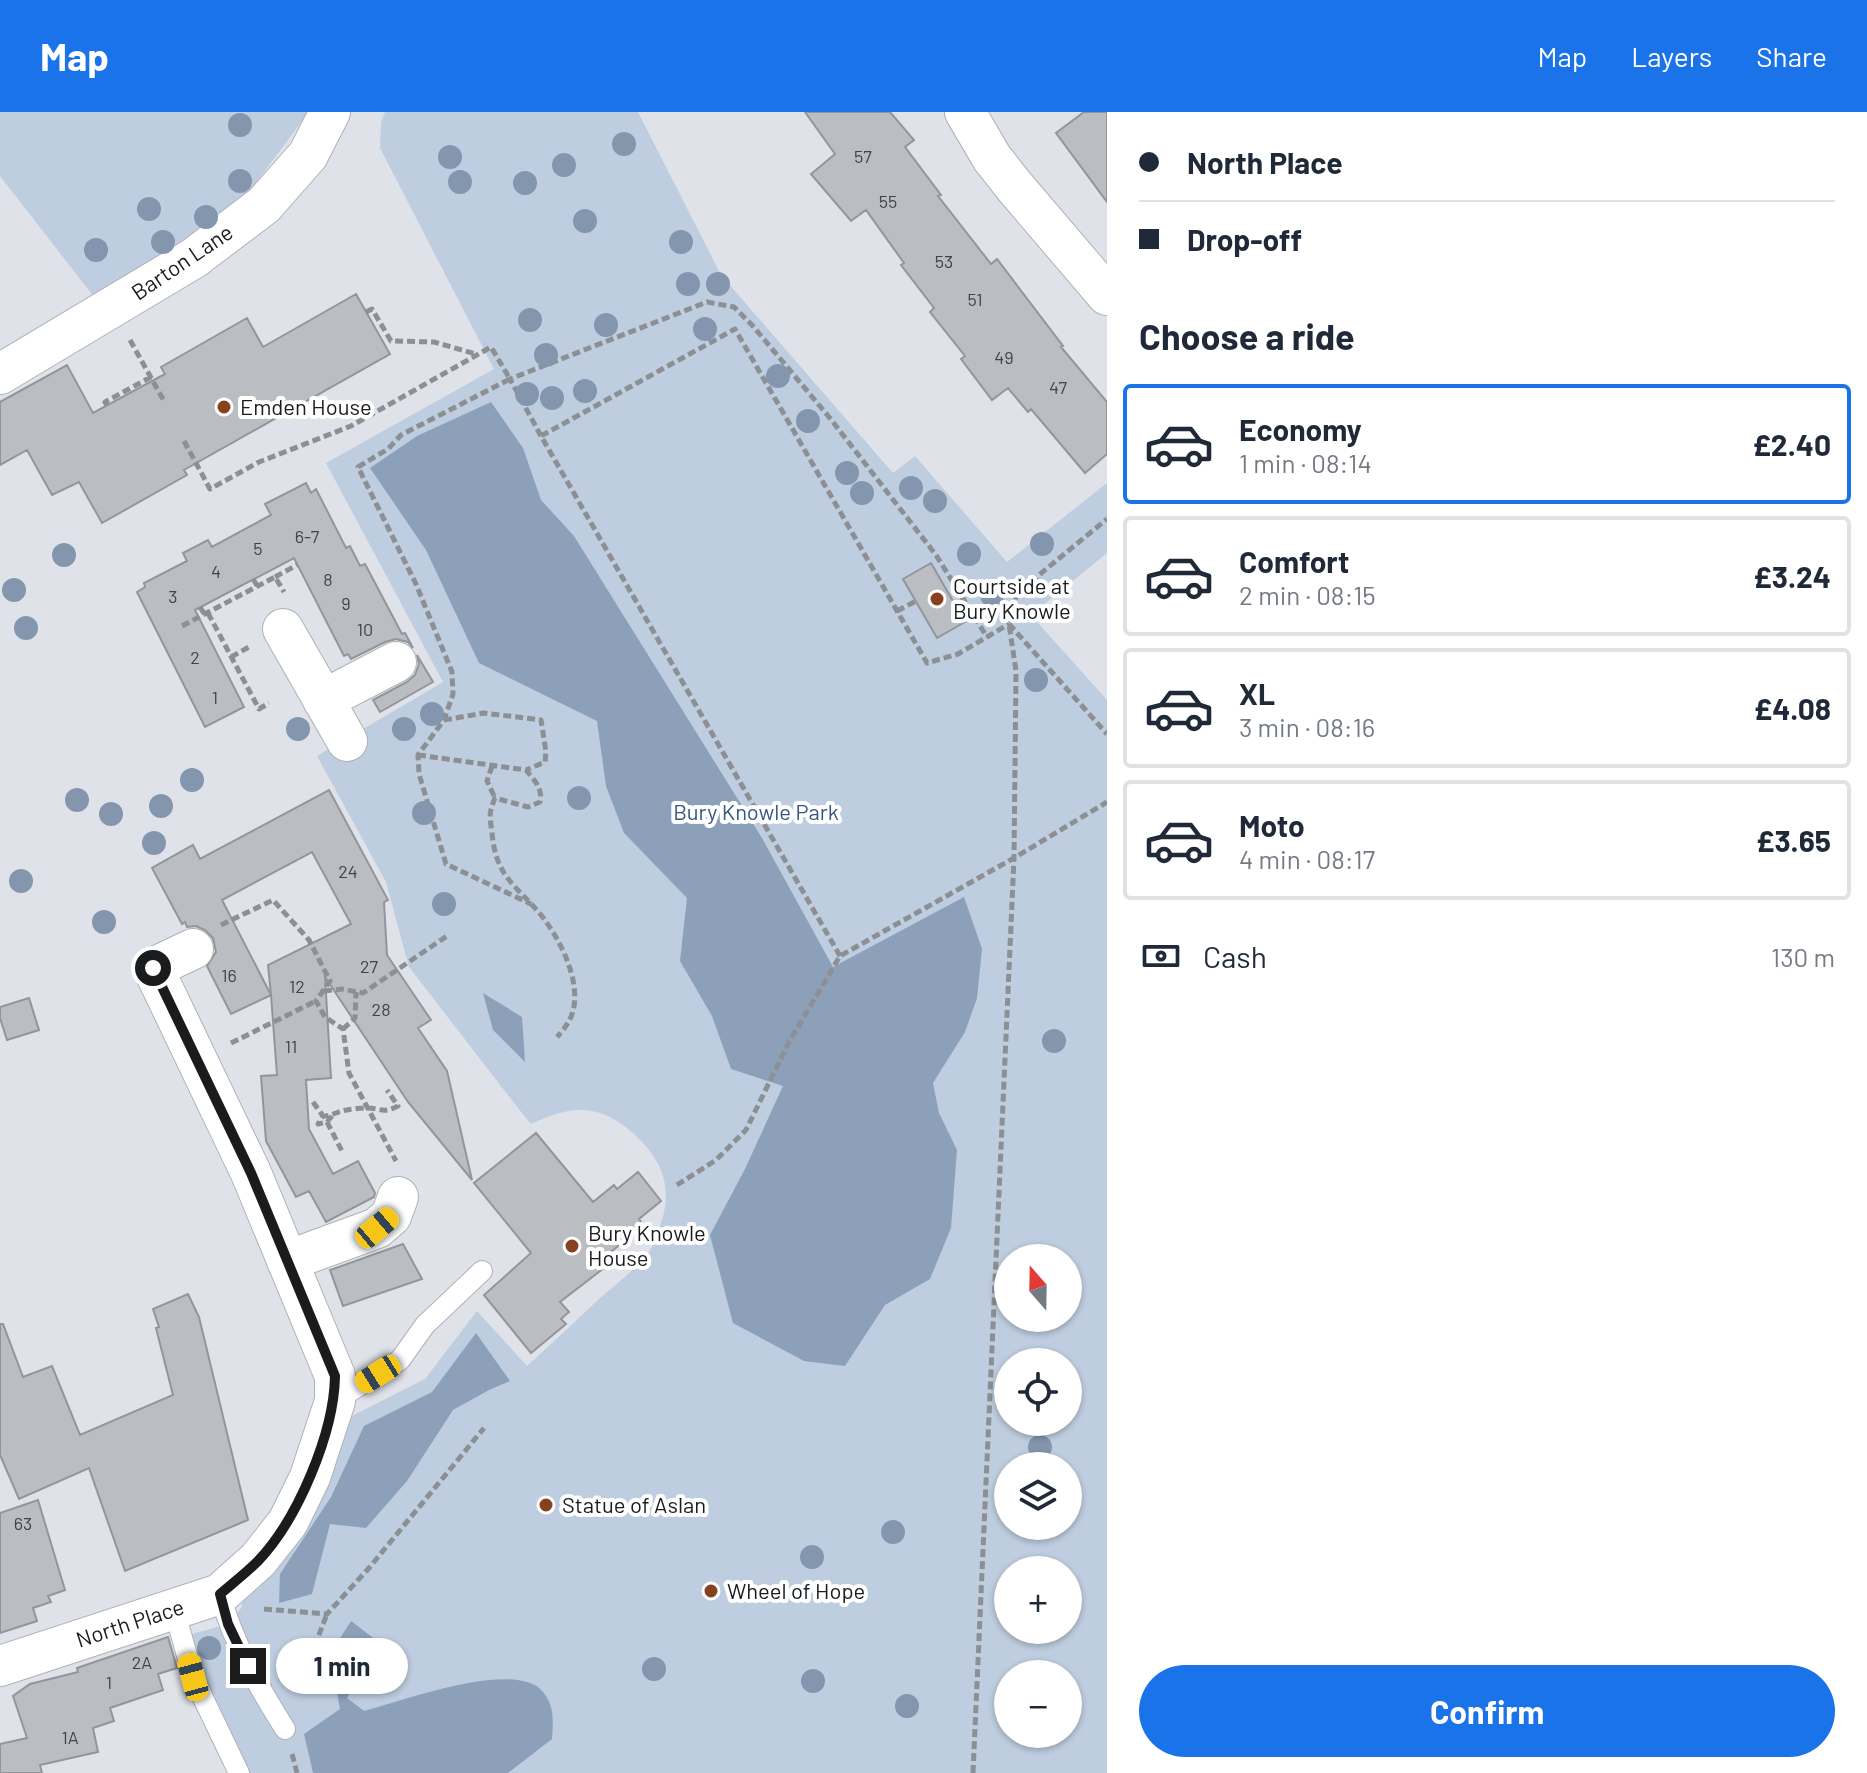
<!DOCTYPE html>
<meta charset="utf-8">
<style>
:root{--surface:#fff;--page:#f6f6f7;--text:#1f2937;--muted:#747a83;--line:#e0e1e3;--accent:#1a73e8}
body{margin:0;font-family:Barlow,sans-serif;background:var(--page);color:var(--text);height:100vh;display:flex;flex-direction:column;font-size:30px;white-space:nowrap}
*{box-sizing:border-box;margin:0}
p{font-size:26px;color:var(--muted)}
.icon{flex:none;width:44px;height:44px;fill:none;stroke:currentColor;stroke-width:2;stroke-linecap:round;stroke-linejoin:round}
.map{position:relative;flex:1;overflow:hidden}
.side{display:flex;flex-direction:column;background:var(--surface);width:760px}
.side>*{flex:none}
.guide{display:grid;align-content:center;height:176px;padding:0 32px;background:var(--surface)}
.needle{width:52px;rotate:340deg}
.buttons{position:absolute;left:994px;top:1132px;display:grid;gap:16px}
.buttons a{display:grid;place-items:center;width:88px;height:88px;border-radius:50%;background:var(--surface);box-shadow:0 2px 6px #0004;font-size:40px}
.end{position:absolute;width:36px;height:36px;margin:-18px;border:10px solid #191b1d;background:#fff;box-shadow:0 0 0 4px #fff}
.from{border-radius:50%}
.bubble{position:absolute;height:56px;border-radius:28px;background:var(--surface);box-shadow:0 2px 6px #0004;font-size:26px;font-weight:700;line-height:56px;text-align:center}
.car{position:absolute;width:24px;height:48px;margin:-24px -12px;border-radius:10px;box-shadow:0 0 6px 2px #0007;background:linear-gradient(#f5c518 24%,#345 0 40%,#f5c518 0 76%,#345 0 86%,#f5c518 0)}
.guide b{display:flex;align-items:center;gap:28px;height:76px;font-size:30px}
.guide b+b{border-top:2px solid var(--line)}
.guide i{width:20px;height:20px;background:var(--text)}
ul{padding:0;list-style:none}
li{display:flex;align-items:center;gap:24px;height:120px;margin:0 16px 12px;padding:0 16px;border:4px solid var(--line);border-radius:8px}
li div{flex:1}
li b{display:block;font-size:30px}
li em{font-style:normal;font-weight:700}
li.on{border-color:var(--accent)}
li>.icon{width:72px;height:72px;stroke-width:1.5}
h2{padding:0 32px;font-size:36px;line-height:96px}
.pay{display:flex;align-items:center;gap:20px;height:88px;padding:0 32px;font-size:30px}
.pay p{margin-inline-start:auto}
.button{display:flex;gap:16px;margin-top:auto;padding:16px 32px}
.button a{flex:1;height:92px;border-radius:48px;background:var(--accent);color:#fff;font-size:32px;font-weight:700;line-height:92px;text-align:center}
header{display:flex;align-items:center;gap:48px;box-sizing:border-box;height:112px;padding:0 40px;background:var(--accent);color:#fff}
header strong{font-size:38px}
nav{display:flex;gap:44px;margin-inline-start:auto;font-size:28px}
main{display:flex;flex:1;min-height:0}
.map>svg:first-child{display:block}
</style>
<header>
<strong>Map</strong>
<nav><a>Map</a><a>Layers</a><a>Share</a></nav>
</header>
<main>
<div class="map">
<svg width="1107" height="1661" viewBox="0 0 1107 1661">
<rect width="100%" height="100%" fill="#dfe3e9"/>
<path fill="#becddf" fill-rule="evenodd" d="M0,0H309L246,84L207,119L94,185L0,64Z
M385,0H638L721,163L893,361L915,344L1007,450L1107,371V441L1031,503L1107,588V1661H246L185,1524L228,1512L242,1495V1476L344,1308L425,1267L477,1199L527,1254C551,1232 575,1210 599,1187C615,1173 635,1158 648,1141C653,1135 655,1126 658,1119C676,1076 662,1045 628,1017C595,990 567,995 531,1012L518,996L409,855L386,770L317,644L443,570L326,351L494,257L380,36L381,10ZM1008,1146H1068V1206H1008ZM1008,1250H1068V1310H1008ZM1008,1354H1068V1414H1008ZM1008,1458H1068V1518H1008ZM1008,1562H1068V1622H1008Z"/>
<path fill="#8ca0b9" d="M491,290L523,336L541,388L574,424L762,726L833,855L964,785L982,837L977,886L965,920L933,971L939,1001L957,1038L951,1116L930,1167L885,1193L845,1254L804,1249L733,1211L710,1123L745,1057L783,974L731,957L712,904L680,849L687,786L624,721L606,674L597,609L479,551L426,438L370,356L417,324Z
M483,881L522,905L525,950L493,918Z
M476,1221L510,1269L489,1278L453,1298L407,1369L366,1416L330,1412L312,1482L279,1491L280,1462L331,1385L364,1314L432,1280Z
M351,1509L393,1541L359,1564L347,1586L364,1599C400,1590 516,1546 543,1580C555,1594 553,1610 552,1627L508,1661H313L304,1622L340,1597L335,1570L319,1559Z"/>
<path fill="#babec3" stroke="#92969b" stroke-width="2" fill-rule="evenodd" d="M805,0H890L914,28L905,35L941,83L938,84L991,152L997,147L1063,234L1061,235L1107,290V342L1085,361L1031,297L1028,300L1008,276L992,288L961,247L965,244L930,200L934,196L901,153L904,151L866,98L851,109L811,62L835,42Z
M1084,0H1107V90L1056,21Z
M356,182L390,242L184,358L187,363L102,411L79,370L52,383L27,338L0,353V290L67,253L93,301L165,262L161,255L247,206L263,235Z
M306,371L311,381L316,377L346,436L350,434L360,454L365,452L402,522L405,521L413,536L408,530L396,527L385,530L351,547L348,542L344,544L294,446L195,498L244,595L205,615L137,480L145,475L144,471L187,449L183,441L208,428L212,435L271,403L265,392Z
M931,451L965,510L937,526L903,467Z
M417,543L433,570L380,600L373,588L407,570L415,563L419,552Z
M329,678L388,788L384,790L387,843L431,908L418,916L447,959L472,1068L408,990L325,865L331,966L306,968L309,1017L333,1062L358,1049L375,1081L374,1085L326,1110L309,1079L296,1085L266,1029L261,964L277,963L271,883L231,902L207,854L216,840L213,826L205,818L196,814L187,815L185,810L182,812L152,756L193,733L200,747ZM312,740L351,812L268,853L271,883L222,788Z
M29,886L39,918L7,928L0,906V895Z
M536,1021L593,1090L614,1073L617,1077L638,1060L661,1089L639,1107L641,1110L625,1123L628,1126L606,1144L604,1156L560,1190L569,1200L561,1207L566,1212L531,1241L484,1183L531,1141L474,1071Z
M403,1132L422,1167L343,1194L330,1158Z
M188,1182L199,1205L248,1408L125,1459L89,1356L19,1387L0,1343V1212H3L23,1265L52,1254L80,1323L173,1283L156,1216L159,1215L153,1197Z
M38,1388L65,1478L48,1484L51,1490L33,1496L37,1509L0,1521V1401Z
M168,1525L177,1556L158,1562L163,1578L110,1596L114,1609L93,1616L98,1640L40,1653L42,1661H0V1632L27,1626L13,1584L30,1572L78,1560L77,1556Z"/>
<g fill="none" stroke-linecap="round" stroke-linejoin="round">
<g stroke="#aeb2b8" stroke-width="22">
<path id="lane" d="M335,1289L400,1248L425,1213L482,1159
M220,1482C233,1531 258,1574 285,1617
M174,1497L193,1565L239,1661"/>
</g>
<g stroke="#aeb2b8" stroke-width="42">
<path id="street" d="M965,0L992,46L1014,74L1107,183
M0,262L194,146L264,93L308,43L330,0
M283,517L347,629
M323,588L396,550
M287,1149L377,1116L391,1104L398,1085
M0,1554L220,1482L258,1448L288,1410L310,1365L335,1289V1264L251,1061L153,856L193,837"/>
</g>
<path stroke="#8c8f94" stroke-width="5" stroke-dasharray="8 4" stroke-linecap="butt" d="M366,200L372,197L391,229L434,230L476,242
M130,228L164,289
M107,293L105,290L151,265
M541,324L510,267L707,190L734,195L752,213L829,305L936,443L987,525
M184,329L210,377L259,350L351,314L491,235L510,267L401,323L388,337L358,355L416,472L452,560L453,582L444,608L418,643L419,662L446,752L531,792
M275,465L297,453
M253,467L258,475
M955,470L1028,473
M200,495L205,503
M897,499L916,489
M208,501L259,597L269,591
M1009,512L1107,622
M182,514L275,465L284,480
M231,545L249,535
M444,608L484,601L541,608L546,640L545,650L526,658
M418,643L526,658C534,668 543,676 540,690L528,695L495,686C488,703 490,704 492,721C496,765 515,772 541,803C560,827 581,868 573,899C570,910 564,917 557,925
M492,654L487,669L495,686
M221,813L273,788L309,828L330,869L316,889L325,905L343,917L349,961L396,1049
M840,844L541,324L735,217L927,551L958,542L1009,512
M324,879L342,877L363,881L447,824
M343,917L355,906L356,880
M231,931L316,889
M313,990L323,1004
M332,1004L327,1010L318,1012L323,1004C332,1004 338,999 347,998C353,997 361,996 367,996C380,996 383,1002 398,994L387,978
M327,1010L343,1041
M677,1073L716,1048L746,1018L789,930L840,844L1014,746L1107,690
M264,1497L327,1502L369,1456L484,1316
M297,1579L327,1502
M292,1642L297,1661
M973,1661L1014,746L1016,559L1009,512L1017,481L1107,407"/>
<use href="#lane" stroke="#fff" stroke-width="20"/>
<use href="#street" stroke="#fff" stroke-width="40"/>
</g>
<g fill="#8496ae">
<circle cx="240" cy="13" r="12"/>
<circle cx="624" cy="32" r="12"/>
<circle cx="450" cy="45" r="12"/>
<circle cx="564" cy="53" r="12"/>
<circle cx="240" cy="69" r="12"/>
<circle cx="460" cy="70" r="12"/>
<circle cx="525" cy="71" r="12"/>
<circle cx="149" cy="97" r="12"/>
<circle cx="206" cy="105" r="12"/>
<circle cx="585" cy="109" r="12"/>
<circle cx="163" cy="130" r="12"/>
<circle cx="681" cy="130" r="12"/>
<circle cx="96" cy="138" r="12"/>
<circle cx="688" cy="172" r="12"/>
<circle cx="718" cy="172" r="12"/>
<circle cx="530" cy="208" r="12"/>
<circle cx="606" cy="213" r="12"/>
<circle cx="705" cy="217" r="12"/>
<circle cx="546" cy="243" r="12"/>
<circle cx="778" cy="264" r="12"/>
<circle cx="585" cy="279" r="12"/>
<circle cx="527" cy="282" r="12"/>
<circle cx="552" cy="286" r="12"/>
<circle cx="808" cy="309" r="12"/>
<circle cx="847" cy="361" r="12"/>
<circle cx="911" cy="376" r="12"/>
<circle cx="862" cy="381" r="12"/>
<circle cx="935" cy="389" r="12"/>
<circle cx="1042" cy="432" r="12"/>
<circle cx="969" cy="442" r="12"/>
<circle cx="64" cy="443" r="12"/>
<circle cx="14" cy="478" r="12"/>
<circle cx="992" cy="483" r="12"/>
<circle cx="26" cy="516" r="12"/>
<circle cx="1036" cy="568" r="12"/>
<circle cx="432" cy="602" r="12"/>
<circle cx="298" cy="617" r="12"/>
<circle cx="404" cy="617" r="12"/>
<circle cx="192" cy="668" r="12"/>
<circle cx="579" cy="686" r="12"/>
<circle cx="77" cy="688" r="12"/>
<circle cx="161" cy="694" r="12"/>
<circle cx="424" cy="701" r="12"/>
<circle cx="111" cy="702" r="12"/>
<circle cx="154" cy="731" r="12"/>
<circle cx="21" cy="769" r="12"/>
<circle cx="444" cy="792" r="12"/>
<circle cx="104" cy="810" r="12"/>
<circle cx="1054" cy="929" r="12"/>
<circle cx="1040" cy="1335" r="12"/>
<circle cx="893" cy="1420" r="12"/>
<circle cx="812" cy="1445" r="12"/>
<circle cx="209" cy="1536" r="12"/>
<circle cx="654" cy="1557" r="12"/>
<circle cx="813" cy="1569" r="12"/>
<circle cx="907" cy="1594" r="12"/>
</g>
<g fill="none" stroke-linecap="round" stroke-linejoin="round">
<path stroke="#191b1d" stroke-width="10" d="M153,856L251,1061L335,1264C334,1321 298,1407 258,1449C246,1461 233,1471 220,1482L228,1512L248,1554"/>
</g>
<g fill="#88411e" stroke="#fff" stroke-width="3">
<circle cx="224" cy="295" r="8"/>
<circle cx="937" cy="487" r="8"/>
<circle cx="572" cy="1134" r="8"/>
<circle cx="546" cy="1393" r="8"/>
<circle cx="711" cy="1479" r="8"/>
</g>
<g text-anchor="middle" stroke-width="8" stroke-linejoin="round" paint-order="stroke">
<g font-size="18" fill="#414446">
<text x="863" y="51">57</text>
<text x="888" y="96">55</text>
<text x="944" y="156">53</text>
<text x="975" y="194">51</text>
<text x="1004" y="252">49</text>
<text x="1058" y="282">47</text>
<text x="307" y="431">6-7</text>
<text x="258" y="443">5</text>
<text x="216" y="466">4</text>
<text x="328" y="474">8</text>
<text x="173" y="491">3</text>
<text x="346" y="498">9</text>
<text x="365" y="524">10</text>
<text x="195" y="552">2</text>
<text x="215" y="592">1</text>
<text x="348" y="766">24</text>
<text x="369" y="861">27</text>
<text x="229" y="870">16</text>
<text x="297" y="881">12</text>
<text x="381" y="904">28</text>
<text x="291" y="941">11</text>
<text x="23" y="1418">63</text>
<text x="142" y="1557">2A</text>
<text x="109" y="1577">1</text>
<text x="70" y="1632">1A</text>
</g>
<g font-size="22" fill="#191b1d" stroke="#fff">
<text transform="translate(182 150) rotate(-34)" y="8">Barton Lane</text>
<text transform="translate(130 1511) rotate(-18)" y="8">North Place</text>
</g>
<g font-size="22" fill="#191b1d" stroke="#fff" text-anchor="start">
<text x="240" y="303">Emden House</text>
<text x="953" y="482">Courtside at<tspan x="953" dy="25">Bury Knowle</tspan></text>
<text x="588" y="1129">Bury Knowle<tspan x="588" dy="25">House</tspan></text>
<text x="562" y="1401">Statue of Aslan</text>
<text x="727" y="1487">Wheel of Hope</text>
</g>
<g font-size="22" fill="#39577e" stroke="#fff">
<text x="756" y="708">Bury Knowle Park</text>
</g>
</g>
</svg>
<div class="buttons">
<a><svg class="needle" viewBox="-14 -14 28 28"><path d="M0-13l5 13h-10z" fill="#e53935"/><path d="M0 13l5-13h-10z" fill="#747a83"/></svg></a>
<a><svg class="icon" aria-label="locate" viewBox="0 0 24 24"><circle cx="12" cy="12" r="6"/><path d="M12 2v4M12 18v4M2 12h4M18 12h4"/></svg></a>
<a><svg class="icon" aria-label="layers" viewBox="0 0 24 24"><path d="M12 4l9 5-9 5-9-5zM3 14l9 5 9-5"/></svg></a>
<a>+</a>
<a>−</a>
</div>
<i class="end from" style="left:153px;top:856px"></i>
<i class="end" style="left:248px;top:1554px"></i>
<div class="bubble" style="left:276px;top:1526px;width:132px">1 min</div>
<i class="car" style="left:377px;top:1116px;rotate:50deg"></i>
<i class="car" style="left:378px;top:1262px;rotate:238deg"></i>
<i class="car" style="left:193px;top:1565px;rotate:345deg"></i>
</div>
<section class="side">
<div class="guide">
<b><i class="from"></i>North Place</b>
<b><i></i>Drop-off</b>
</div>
<h2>Choose a ride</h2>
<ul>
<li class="on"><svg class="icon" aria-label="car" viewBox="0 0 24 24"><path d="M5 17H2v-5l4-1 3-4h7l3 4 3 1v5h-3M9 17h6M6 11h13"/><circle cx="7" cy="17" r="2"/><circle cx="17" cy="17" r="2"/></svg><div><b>Economy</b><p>1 min · 08:14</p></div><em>£2.40</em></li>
<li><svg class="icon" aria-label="car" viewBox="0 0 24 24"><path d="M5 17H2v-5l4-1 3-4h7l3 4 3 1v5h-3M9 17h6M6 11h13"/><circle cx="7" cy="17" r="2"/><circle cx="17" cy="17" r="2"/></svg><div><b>Comfort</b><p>2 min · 08:15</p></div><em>£3.24</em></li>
<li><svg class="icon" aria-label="car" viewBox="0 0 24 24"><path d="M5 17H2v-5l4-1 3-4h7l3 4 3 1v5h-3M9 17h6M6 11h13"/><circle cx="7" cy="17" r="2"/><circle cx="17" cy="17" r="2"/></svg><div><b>XL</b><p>3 min · 08:16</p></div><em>£4.08</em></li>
<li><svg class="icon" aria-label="car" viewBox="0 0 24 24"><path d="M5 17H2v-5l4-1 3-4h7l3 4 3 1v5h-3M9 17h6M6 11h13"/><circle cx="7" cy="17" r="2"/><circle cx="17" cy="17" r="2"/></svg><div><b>Moto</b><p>4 min · 08:17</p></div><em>£3.65</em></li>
</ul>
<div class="pay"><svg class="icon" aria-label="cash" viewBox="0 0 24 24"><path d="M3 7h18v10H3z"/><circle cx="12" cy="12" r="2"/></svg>Cash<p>130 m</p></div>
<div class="button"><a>Confirm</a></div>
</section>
</main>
